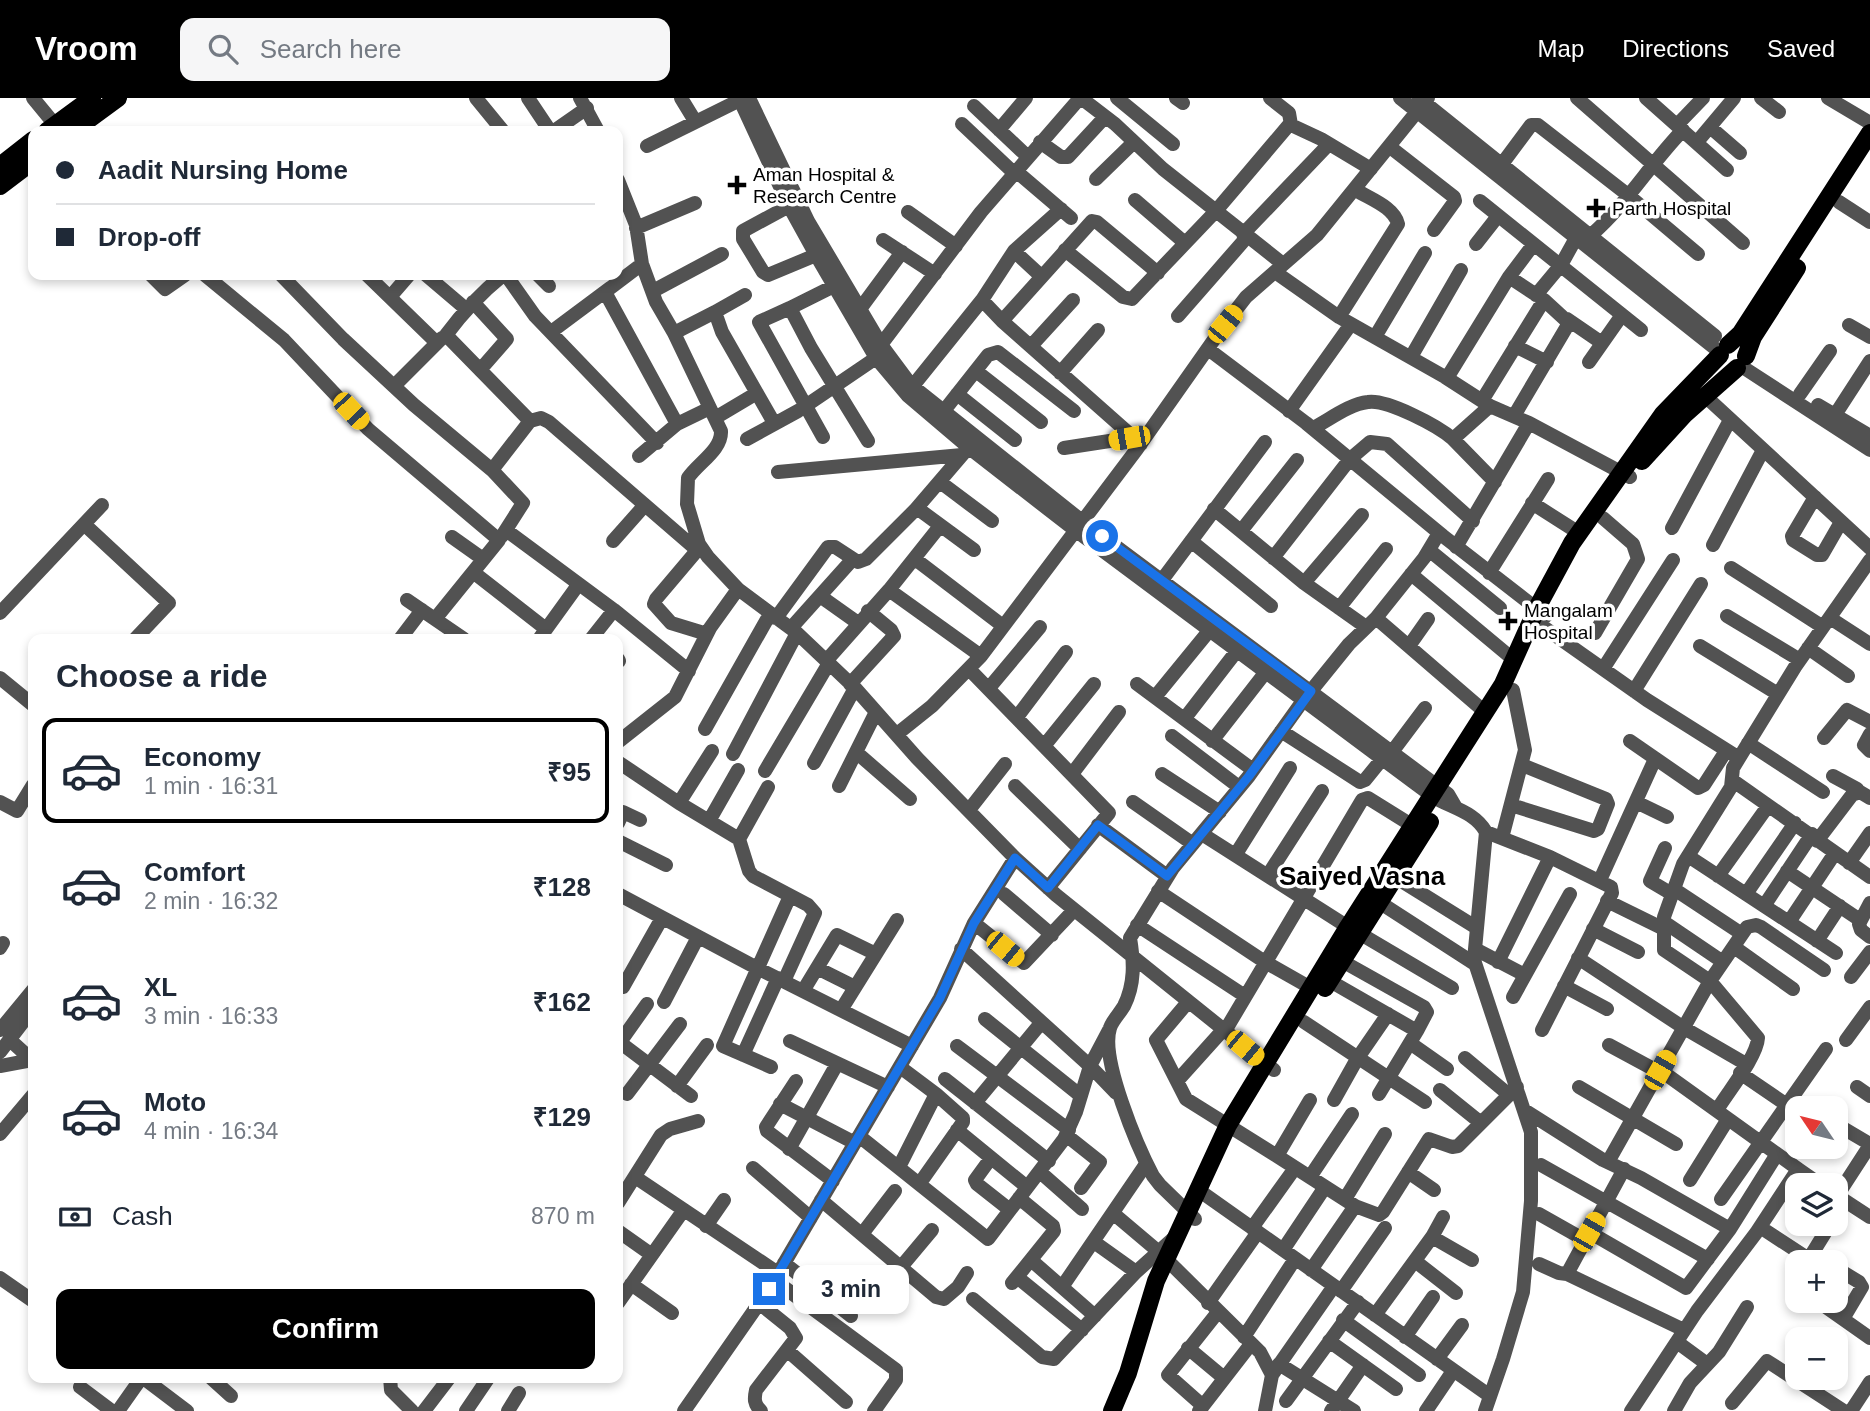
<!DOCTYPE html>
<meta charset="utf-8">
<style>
:root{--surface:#fff;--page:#f6f6f7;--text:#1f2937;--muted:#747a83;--line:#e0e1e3;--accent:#000}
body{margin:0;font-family:Arial,sans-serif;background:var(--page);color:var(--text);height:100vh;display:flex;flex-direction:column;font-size:26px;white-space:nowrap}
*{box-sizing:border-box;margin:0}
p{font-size:23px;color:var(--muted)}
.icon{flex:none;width:38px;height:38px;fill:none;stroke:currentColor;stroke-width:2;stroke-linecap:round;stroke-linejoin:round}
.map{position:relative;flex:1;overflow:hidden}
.drawer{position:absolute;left:28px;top:536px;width:595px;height:749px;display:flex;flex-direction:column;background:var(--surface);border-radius:14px;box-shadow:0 4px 10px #0003}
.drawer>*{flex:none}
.guide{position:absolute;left:28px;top:28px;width:595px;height:154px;border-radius:14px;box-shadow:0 4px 10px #0003;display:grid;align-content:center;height:154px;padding:0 28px;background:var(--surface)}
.needle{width:46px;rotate:305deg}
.controls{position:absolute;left:1785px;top:998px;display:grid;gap:14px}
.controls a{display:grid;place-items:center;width:63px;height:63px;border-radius:14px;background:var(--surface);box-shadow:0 4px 10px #0003;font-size:35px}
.end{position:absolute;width:32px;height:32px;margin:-16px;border:9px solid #1a73e8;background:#fff;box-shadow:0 0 0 4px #fff}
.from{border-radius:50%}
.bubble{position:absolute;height:49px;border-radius:14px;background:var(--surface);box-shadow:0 4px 10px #0003;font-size:23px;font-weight:700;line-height:49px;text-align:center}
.car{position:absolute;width:21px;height:42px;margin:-21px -10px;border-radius:9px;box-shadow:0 0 5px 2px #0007;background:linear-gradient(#f5c518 24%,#345 0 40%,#f5c518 0 76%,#345 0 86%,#f5c518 0)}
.guide b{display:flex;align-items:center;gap:24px;height:66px;font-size:26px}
.guide b+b{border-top:2px solid var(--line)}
.guide i{width:18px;height:18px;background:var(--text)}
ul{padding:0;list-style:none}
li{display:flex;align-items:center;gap:21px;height:105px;margin:0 14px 10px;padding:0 14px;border:4px solid transparent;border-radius:14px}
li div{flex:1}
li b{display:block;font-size:26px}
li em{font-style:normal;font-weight:700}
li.selected{border-color:var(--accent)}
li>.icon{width:63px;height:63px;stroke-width:1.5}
h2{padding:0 28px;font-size:32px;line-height:84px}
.pay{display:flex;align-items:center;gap:18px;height:77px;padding:0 28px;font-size:26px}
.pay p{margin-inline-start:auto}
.cta{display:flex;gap:14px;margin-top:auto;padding:14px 28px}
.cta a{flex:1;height:80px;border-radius:14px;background:var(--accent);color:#fff;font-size:28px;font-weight:700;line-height:80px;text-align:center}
header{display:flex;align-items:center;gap:42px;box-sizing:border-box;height:98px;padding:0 35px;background:var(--accent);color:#fff}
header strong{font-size:33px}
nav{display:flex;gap:38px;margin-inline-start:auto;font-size:24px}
.search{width:490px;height:63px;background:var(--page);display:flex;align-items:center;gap:18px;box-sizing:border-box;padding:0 24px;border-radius:14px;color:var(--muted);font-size:26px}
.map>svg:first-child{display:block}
</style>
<header>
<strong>Vroom</strong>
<div class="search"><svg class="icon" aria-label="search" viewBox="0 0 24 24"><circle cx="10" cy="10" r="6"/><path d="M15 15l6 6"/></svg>Search here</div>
<nav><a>Map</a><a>Directions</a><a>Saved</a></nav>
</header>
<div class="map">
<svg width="1870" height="1313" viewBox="0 0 1870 1313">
<rect width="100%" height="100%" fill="#fff"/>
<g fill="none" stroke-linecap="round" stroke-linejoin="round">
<path stroke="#525252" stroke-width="14" d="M33,0L56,28
M476,0L503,33
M528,0L550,33
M580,0L598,33
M681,0L695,23
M739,0L789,108L816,157L876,260L908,298L968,349L1075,432L1432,698C1451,710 1474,713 1486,734L1474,862L1531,1034V1103L1523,1194L1503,1261L1485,1313
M749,0L808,123L882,248L911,287L1082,423L1448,696L1455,708
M1081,0L1115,26L1163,71L1283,166
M1117,0L1173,46
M1176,0L1183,5
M1270,0L1289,15L1291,27
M1400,0L1721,255
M1419,0L1715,238
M1577,0L1743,145
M1646,0L1727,72
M1761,0L1779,14
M1828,0L1870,25
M974,8L1028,59
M962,26L1014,75
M1677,27L1703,0
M1710,29L1740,55
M999,32L1026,0
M554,33L587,10
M1040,44L1061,59H1068L1105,19
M1697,44L1734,0
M647,48L740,2
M1390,49L1454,99L1455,103L1434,132
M1502,66L1531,27H1538L1628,97L1698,156
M1016,73L1071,120
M1096,81L1134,44
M618,82L636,127L642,166L656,204L674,235L721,333C722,352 698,365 688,380L687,406L699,446L708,459L738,491L797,535L855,590L917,660L1015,760L1056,797L1274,972
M1135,102L1185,145
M1480,103L1641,232
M1839,104L1870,124
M789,108L743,133V141L763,174L768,177L816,157
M908,114L956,148
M636,130L695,105
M1243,136L1329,46
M1591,137C1626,107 1650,66 1683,32
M883,142L935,176
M1476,146L1498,118
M1065,152L1123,199L1132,201L1215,114L1288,28L1291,27L1321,41L1371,71
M1014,153L1041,178
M1275,174L1339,219L1445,279L1490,308L1529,325L1630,379
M151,177L165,191L185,177
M205,177L284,242L368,331L499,442L435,521
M281,177L343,241L414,307L492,372L530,323L446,237C463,214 481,195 503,177
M367,177L437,245
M426,177L466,211
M506,177L535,218L657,345
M538,177L549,188
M1509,179L1544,202L1569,225L1514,318
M653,193L722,156
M1536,197L1561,167L1576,140
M390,199L409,177
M982,202L1014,153L1061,111
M473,204L507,241L480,272
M790,210L834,188
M860,211L902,154
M715,214L745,197
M1178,218L1247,139
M1339,219L1398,126C1394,109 1370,101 1356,92
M1567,221L1602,245
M1002,223L1141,346
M1849,227L1870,239
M551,234L610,190
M674,235L715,214L722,234L774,325
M1375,239L1425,155
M1031,248L1073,202
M1515,248L1547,264
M1208,251L1306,325L1443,438L1546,518
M877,252L981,114L1080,0
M1411,259L1461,172
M1589,264L1622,217
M1741,268L1870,352
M976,273L1041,324
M1060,275L1098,232
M1447,280L1509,179L1533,147
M394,288L442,240
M912,289L982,202L1002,223L1092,123L1097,124L1158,175
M957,296L1015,342
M1800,296L1830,253
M1705,298L1870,450
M1483,301L1544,202
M1818,307L1870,338
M1490,308L1453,341L1495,384
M1289,313L1351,226
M943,314L988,257L998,254L1074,313
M1835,317L1870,263
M715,320L757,295
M530,323L541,320L549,324L697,452
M677,326L710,310
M1313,330C1329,322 1349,306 1368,304C1387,301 1438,328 1453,341
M823,339L759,224L790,210L811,250L868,343
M747,341L798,313L876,260
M1064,350L1129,340L1131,338
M639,358L677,326L605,194L642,166
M492,372L523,405L502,438
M778,374L962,357
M940,384L992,423
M1815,399L1792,438L1793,442L1817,457H1822L1841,424
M1532,405L1579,435
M917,410L974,452
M1214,411L1304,485L1362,417
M84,426L169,505L135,541
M940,428L889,492L981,558
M1672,430L1730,322
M506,432L614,512L689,573
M1241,433L1297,362
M452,439L483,461
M613,443L644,408
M1191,443L1271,508
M1713,447L1763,352
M700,449L656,501L654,506L671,525L707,536
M1456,449L1529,325
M1429,452L1500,510
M1273,460L1350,361L1370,344L1387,346L1473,423
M915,461L1003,528
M1731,470L1823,529
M473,474L546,531
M1489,475L1548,381
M1411,476L1514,562
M1162,482L1265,344
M1304,485L1366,529
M820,498L858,525
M407,502L464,541
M1339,510L1386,451
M0,515L102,407
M1727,518L1800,562
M776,520L828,449H835L858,464L866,461L915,412L975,342
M1376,520L1485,614
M1830,520L1870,546
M1542,528L1647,602L1739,660
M791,530L852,462
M1595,535L1638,461L1633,446L1603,420
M400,541L422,512
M539,541L578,487
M591,541L614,512
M1409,548L1428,521
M1700,548L1778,596
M1808,550L1848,578
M618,561L619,563
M826,563L889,492
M969,571L1109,715L1048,790
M1603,571L1673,462
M0,580L33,607
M850,586L894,538L891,532L868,513
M1137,586L1253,672
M989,590L1040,529
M1634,593L1701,486
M1155,599L1209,533
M1017,619L1066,554
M1185,620L1236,554
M705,631L770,516
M1281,633L1360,684L1365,682L1382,661
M897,636L932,608L981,558L1137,351L1225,226L1246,199L1317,137L1428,0
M1870,636L1864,647L1870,653
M1172,638L1239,689
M1824,640L1847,612L1870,624
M1212,643L1265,575
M1630,643L1698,690L1704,687L1726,653
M618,644L675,599L710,530L738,491
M1748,645L1823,694
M1044,648L1094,586
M856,654L910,701
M1392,654L1425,610
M733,656L797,535
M618,664L679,705L712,653
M814,665L855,590
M765,673L829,565
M1072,676L1119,614
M1162,676L1220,714
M1833,678L1857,691V694
M1732,682L1870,779
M839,688L876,614
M1015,688L1080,751
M0,704L17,713L33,687
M1133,704L1193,746
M1636,704L1667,719
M679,705L739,741L768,689
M1511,707L1594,733L1598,731L1608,706L1606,701L1522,667
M969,712L1005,666
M709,723L738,672
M618,725L623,714L640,722
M1098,727L1167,778
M1486,734L1550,759L1611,789L1612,795L1542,932
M1202,736L1348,829
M1502,740L1525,652L1513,592
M739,741L749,773L753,778L808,807L815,815L784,883
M618,743L666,767
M1817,743L1852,697L1860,694L1870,700
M1665,750L1650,783L1672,796
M1236,756L1290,670
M1688,758L1836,855
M1849,765L1870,735
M1787,773L1860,822
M1268,777L1322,693
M1718,778L1768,708
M1395,779L1477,830
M1600,782L1655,661
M1674,791L1742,836
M1158,793L1265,864L1311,890
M618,796L757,870L912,948
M1004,796L1052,837
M1746,796L1795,725
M1607,803L1664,831
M1379,804L1475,866
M1870,805L1859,826L1861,832L1870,839
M1764,808L1812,736
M1664,824L1723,864
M1789,824L1835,755
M974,825L1024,865L1074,812
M1137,827L1245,898
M1593,831L1638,854
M1359,835L1452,890
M1817,843L1840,808
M1734,849L1793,891
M0,850L3,845
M961,851L1090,968L1116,995
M1475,851L1525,877
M1578,860L1684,930L1746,966
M1342,863L1424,909L1427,914L1417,933
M1498,864L1550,759
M817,870L855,889
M1851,879L1870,854
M1330,883L1417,933L1379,996
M1564,888L1607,911
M623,889L662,820
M803,893L837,837L876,856
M1513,899L1570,796
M664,904L698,839
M1188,904L1156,942L1186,1001L1277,1058L1310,1002
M841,912L897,822
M985,921L1081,998
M1304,924L1425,1004
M0,932L33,892
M1225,933L1362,702L1368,700L1413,728
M10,942L33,963
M1846,942L1870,909
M618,943L691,998
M790,943L888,989
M1410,945L1447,971
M618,947L647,906
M1609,947L1659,974
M957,948L1069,1032
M0,954L33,911
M743,957L778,880
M1465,960L1508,996
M0,968L32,962
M771,969L723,948L790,798
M900,969L936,996L963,1020V1024L920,1085
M1740,975L1787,1007
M945,981L1049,1063
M1178,982L1223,932
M796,983L766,1029L767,1033L833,1083
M677,988L707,947
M1579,989L1676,1046
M1857,989L1870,998
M1440,992L1481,1025
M627,996L680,926
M1334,1002L1357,961L1388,916
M975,1005L1041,925
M780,1006L855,1045
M1524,1012L1603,1062L1641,1080L1730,1131
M1717,1012C1727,995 1757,959 1758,940L1710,883L1664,852V819L1683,766L1731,689L1733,670L1795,569L1870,462
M1836,1026L1870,1046
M957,1032L1027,1089
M0,1036L33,997
M1066,1037L1100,1064L1081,1090
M859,1038L988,1141L1064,1041L1076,1014L1090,968L1109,932
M789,1051L837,966
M1277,1058L1355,1108L1379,1117L1383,1114L1429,1041L1452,1049L1458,1048L1517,989
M991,1060L975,1082L977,1086L1010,1112
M1608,1064L1710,883L1747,829L1756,827L1761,829L1824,872
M1541,1067L1708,1161
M899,1069L936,996
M753,1070L811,1120
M1624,1071L1567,1176L1684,1232
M1798,1071L1821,1087
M1040,1074L1082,1111
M1408,1074L1434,1092
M635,1079L778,1175
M1310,1079L1352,1016
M1690,1082L1728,1021
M1197,1091L1490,1298
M1836,1097L1870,1119
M1837,1098L1870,1047
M1345,1101L1385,1036
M1721,1101L1826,951
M821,1102L936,1199L944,1201L958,1189L967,1175
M618,1105L661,1037L670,1031L698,1023
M1114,1116L1159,1154
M1539,1116L1585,1142
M1836,1117L1844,1102
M1195,1121L1160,1087L1153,1078C1138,1050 1100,961 1110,930C1112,923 1120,915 1124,908C1135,886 1134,864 1130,840L1173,770L1249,678L1302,604L1349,546L1376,520L1424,460L1439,435
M706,1128L724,1102
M1760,1129L1809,1161
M1252,1130L1295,1070
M618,1133L652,1157
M1589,1134L1686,1190L1730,1131L1777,1056
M862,1136L895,1093
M1432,1139L1472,1162
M1094,1144L1136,1174
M1283,1152L1325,1089
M1166,1161L1260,1254L1272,1277L1265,1313
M1031,1162L1095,1218
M1415,1163L1456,1195
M1807,1164L1831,1125
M784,1165L851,1218
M1539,1166L1559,1175L1567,1176
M901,1169L932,1132
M1836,1170L1859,1184L1862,1189L1843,1221
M1311,1172L1355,1108
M1017,1179L1082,1232
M0,1180L33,1203
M1797,1181V1188
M774,1182L896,1272V1282L874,1313
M1012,1185L1054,1133L1053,1128L1019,1100
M631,1186L672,1215
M1062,1189L1146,1066
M1341,1193L1385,1130
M973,1201L1042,1259L1054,1261L1136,1174L1175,1139
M1816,1202L1870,1240
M618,1205L683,1113
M759,1205L790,1230L796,1240L756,1292C754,1301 754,1306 761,1313
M1208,1205L1258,1134
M1375,1217L1432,1139L1443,1119
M1343,1222L1419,1277
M1244,1239L1295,1161
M1405,1239L1433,1199
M1329,1243L1396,1291
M1677,1244L1707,1266
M1188,1250L1224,1280
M788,1253L846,1304
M1437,1261L1462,1227
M1279,1266L1354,1313
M1272,1277L1334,1188
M142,1279L187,1313
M210,1279L231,1298
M390,1279L391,1292L412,1313
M80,1289L112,1313
M1286,1303L1358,1204
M1732,1305L1767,1263L1844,1313
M1203,1308L1168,1277L1218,1214
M118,1313L142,1279
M424,1313L450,1279
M466,1313L489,1279
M508,1313L519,1295
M684,1313L769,1191L940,900L974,825L1015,760
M1199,1313L1251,1246
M1331,1313L1363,1267
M1426,1313L1453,1273
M1631,1313L1697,1213L1756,1135L1798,1071L1660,972
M1674,1313L1690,1285L1719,1254L1747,1209
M1851,1313L1870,1284"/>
<path stroke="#000" stroke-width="18" d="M47,33L92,0
M73,33L118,0
M0,68L33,42
M0,88L33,63
M1728,247L1741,235L1870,35
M1746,258L1753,239L1797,170
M1642,363L1685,316L1737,270
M1325,890L1430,724
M1112,1313L1128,1275L1156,1183L1228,1027L1348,829L1503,586L1538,508L1572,445L1663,316L1720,257"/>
</g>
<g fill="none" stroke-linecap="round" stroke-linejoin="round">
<path stroke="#1a73e8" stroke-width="9" d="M769,1191L940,900L974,825L1015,760L1048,790L1098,727L1167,778L1249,678L1311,593L1102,438"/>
</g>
<g fill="#000" stroke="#fff" stroke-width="2.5">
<path d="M733.5 76.5h7v7h7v7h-7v7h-7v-7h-7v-7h7z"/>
<path d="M1592.5 99.5h7v7h7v7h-7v7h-7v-7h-7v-7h7z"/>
<path d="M1504.5 512.5h7v7h7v7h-7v7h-7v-7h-7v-7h7z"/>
</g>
<g text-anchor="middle" stroke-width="7" stroke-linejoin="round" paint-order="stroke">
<g font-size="19" fill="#000" stroke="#fff" text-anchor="start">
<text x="753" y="83">Aman Hospital &amp;<tspan x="753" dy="22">Research Centre</tspan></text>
<text x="1612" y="117">Parth Hospital</text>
<text x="1524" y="519">Mangalam<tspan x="1524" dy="22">Hospital</tspan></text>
</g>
<g font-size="26" font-weight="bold" fill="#000" stroke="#fff">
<text x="1362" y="787">Saiyed Vasna</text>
</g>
</g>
</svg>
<div class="controls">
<a><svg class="needle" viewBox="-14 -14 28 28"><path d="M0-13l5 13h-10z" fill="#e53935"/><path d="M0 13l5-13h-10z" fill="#747a83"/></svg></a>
<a><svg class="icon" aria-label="layers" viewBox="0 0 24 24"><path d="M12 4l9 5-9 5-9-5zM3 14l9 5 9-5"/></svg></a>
<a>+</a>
<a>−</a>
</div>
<i class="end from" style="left:1102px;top:438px"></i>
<i class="end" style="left:769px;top:1191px"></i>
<div class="bubble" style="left:793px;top:1167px;width:116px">3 min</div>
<i class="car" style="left:1225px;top:226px;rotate:39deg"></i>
<i class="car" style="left:351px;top:313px;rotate:137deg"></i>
<i class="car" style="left:1129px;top:340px;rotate:260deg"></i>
<i class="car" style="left:1005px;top:851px;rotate:130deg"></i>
<i class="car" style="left:1245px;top:950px;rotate:130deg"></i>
<i class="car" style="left:1660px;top:972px;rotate:30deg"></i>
<i class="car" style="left:1589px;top:1134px;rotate:30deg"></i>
<div class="guide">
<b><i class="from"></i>Aadit Nursing Home</b>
<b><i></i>Drop-off</b>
</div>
<section class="drawer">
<h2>Choose a ride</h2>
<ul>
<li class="selected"><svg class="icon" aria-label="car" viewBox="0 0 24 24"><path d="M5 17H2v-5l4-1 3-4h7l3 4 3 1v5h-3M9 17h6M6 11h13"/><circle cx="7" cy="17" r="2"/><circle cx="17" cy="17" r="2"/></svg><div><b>Economy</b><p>1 min · 16:31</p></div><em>₹95</em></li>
<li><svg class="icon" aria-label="car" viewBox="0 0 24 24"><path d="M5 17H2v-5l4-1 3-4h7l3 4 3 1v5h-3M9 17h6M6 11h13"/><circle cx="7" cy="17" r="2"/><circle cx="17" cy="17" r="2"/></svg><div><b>Comfort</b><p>2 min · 16:32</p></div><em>₹128</em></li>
<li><svg class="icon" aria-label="car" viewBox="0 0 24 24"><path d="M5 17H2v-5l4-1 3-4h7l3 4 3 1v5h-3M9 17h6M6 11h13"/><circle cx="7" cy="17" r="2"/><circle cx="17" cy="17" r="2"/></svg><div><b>XL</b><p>3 min · 16:33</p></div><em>₹162</em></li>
<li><svg class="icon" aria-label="car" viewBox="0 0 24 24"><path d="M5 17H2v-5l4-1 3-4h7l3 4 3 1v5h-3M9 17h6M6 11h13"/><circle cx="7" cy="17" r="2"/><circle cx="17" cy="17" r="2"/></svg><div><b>Moto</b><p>4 min · 16:34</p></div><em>₹129</em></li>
</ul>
<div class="pay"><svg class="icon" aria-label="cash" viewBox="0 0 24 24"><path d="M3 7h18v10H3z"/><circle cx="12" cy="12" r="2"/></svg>Cash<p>870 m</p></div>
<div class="cta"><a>Confirm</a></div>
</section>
</div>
